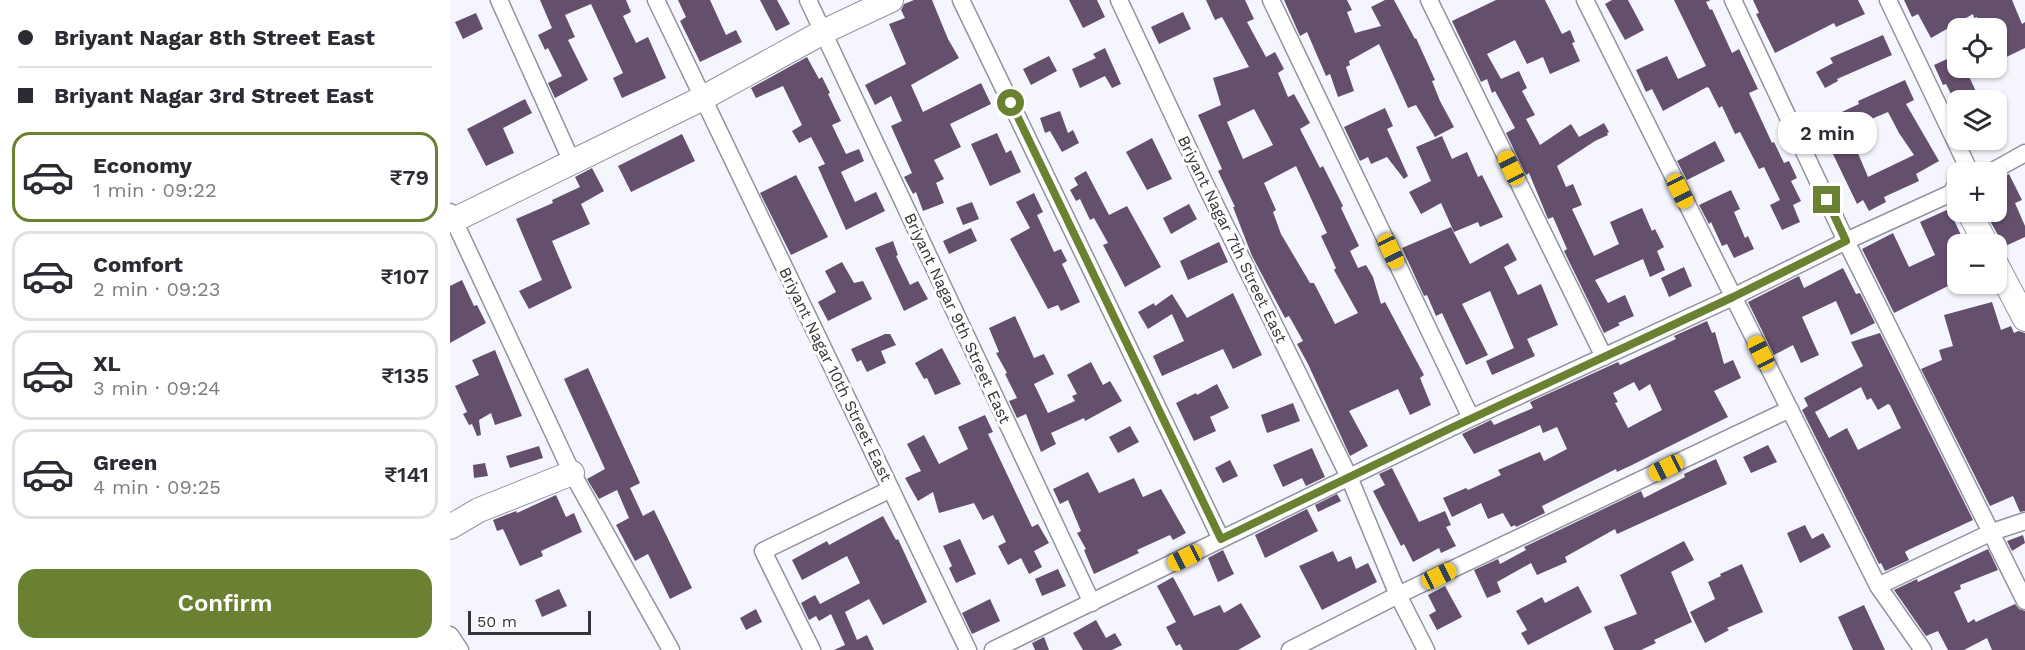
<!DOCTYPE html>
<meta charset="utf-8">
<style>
:root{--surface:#fff;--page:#f7f7f7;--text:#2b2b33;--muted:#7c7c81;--line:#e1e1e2;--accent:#6b8132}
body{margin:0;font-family:"Work Sans",sans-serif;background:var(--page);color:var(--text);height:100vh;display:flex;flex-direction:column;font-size:22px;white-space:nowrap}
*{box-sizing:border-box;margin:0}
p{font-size:20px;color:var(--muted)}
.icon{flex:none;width:33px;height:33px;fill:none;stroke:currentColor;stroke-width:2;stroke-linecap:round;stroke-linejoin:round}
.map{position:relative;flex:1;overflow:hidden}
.details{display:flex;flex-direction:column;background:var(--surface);width:450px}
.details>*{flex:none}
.guide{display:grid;align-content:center;height:132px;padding:0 18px;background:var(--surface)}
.buttons{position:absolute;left:1497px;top:18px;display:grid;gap:12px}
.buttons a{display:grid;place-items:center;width:60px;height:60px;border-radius:12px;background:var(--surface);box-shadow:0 2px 4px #0004;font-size:30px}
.scale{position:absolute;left:18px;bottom:15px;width:123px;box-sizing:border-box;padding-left:6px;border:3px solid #343439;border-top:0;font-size:16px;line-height:21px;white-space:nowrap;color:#343439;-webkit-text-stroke:4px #fff;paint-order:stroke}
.end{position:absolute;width:27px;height:27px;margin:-14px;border:8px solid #6b8132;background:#fff;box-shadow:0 0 0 3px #fff}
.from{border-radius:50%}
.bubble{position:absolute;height:42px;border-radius:18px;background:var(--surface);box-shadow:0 2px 4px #0004;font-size:20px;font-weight:600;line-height:42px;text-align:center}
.car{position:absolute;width:18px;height:36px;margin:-18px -9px;border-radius:8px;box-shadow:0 0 4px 2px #0007;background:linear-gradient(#f5c518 24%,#345 0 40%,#f5c518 0 76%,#345 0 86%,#f5c518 0)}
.guide b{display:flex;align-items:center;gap:21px;height:57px;font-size:22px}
.guide b+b{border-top:2px solid var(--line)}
.guide i{width:15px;height:15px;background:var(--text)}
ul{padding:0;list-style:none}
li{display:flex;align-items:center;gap:18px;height:90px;margin:0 12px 9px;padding:0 6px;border:3px solid var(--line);border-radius:18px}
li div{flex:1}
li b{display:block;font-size:22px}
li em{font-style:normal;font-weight:600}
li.active{border-color:var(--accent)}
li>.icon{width:54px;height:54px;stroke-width:1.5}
.primary-button{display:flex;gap:12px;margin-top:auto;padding:12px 18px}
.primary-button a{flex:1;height:69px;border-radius:18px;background:var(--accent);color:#fff;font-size:24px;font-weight:600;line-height:69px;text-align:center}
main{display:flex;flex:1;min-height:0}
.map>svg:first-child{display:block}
</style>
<main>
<section class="details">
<div class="guide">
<b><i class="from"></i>Briyant Nagar 8th Street East</b>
<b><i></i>Briyant Nagar 3rd Street East</b>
</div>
<ul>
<li class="active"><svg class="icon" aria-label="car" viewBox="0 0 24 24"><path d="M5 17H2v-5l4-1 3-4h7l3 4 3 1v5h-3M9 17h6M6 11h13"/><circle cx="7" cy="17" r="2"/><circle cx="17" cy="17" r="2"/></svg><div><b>Economy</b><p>1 min · 09:22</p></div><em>₹79</em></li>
<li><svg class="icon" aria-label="car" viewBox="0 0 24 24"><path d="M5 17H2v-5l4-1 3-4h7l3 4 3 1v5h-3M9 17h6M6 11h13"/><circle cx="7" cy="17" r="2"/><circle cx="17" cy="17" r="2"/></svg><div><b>Comfort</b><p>2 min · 09:23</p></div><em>₹107</em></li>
<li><svg class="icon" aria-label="car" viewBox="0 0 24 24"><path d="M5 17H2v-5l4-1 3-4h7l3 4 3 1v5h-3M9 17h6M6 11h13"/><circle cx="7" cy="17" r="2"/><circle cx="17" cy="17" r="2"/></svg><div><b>XL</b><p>3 min · 09:24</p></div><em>₹135</em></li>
<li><svg class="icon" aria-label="car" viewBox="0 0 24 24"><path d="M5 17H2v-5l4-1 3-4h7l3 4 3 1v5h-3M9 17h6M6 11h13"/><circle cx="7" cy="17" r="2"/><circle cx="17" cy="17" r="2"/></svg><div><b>Green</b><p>4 min · 09:25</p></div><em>₹141</em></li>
</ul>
<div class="primary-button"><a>Confirm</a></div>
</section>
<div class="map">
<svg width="1575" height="650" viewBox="0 0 1575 650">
<rect width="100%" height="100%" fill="#f5f6fd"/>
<path fill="#644f6d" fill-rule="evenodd" d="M90,0H176L181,12L173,16L186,43L198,37L216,78L172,98L163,78L173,73L141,4L115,15L125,37L118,40L138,80L105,98L98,83L112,76L98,48L95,50L88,35L102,28Z
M228,0H260L276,35L286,30L292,42L250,62L230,21L236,17Z
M310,0H327L340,24L326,31Z
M464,0H482L498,39L509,58L461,85L473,112L531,83L541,104L500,124L511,147L484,160L494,179L486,183L494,203L473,211L466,192L463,194L454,177L462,173L441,126L452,121L441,96L425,105L415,85L456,64L439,24L455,18L451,10L454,4Z
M619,0H647L655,17L633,28Z
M756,0H795L804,19L797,22L816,57L825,52L834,69L828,73L838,97L844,94L860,123L850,129L870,168L873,166L893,206L891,208L909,246L900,251L908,268L916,265L923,277L931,304L935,302L974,375L970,378L981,405L960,415L948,389L899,411L918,446L900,456L858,364L847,344L853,341L839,316L835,318L802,256L783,207H785L768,171L772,169L748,115L771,105L763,78L799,67L772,17L765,20ZM804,109L823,145L793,159L777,122ZM846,166L877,233L871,236L886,268L884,270L908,313L885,324L864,283H860L831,234L823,212L826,210L814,183Z
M834,0H897L902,10L897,12L905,33L931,26L921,7L935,0H944L965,39L966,38L985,80L982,81L990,101L1004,127L985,137L966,105L958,108L929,44L899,61L900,65L896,67L904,91L888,97L880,74L876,76L857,32L850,36Z
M1046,0H1095L1112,34L1120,30L1125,42L1122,43L1130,61L1100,74L1093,57L1077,64L1065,40L1037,54L1051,79L1069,71L1077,88L1072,91L1085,115L1076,119L1090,145L1121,124L1129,137L1154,123L1159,132L1157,133L1158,135L1145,141L1107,166L1116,187L1123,184L1132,205L1122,209L1144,256L1169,244L1160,222L1192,208L1202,231L1205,229L1214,247L1207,251L1215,270L1200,277L1193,259L1145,280L1158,303L1175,295L1184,316L1168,323L1170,325L1154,333L1114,251L1117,249L1103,217L1098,219L1079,173L1076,175L1056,133L1065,128L1045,91L1042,93L1037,79L1031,82L1002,21Z
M1162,0H1178L1194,30L1175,40L1155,4Z
M1224,0H1261L1256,2L1260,10L1262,9L1282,53L1289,49L1308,89L1299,93L1322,143L1324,142L1334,163L1339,161L1347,178L1341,181L1351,201L1343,205L1350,222L1332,230L1320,205L1330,200L1314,167L1309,169L1290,132L1285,134L1272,106L1269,108L1259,88L1257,87L1213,111L1202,89L1196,92L1186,70L1217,56L1228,79L1256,66Z
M1303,0H1408L1415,14L1386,27L1384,23L1325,53L1306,14L1309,13Z
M1454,0H1562L1572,24L1575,22V48L1546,62V28H1531L1527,17L1524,18L1523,14L1481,38L1468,14L1462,17Z
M733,12L741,29L709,44L701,27Z
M26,13L33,29L13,39L5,22Z
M1433,35L1442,55L1387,79L1388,81L1375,88L1366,72L1383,63L1380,58Z
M655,48L671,84L662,88L655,76L630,88L622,69L646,58L643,54Z
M1508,54V68H1515L1530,100H1504L1496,84L1493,85L1484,65Z
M599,56L607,71L581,85L573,69Z
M357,57L369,79L372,77L380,93L378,94L391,121L382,125L396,154L409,149L414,161L391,172L405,202L426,192L435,211L396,230L368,167L375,164L361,137L349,143L342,131L352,125L333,86L306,98L301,88Z
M1455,80L1464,100L1456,104L1489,161L1466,174L1469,181L1434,197L1436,202L1419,211L1413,200L1407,204L1368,123L1409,104L1408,101ZM1438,112L1449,133L1464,155L1418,177L1407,151L1422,144L1412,123Z
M75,99L82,113L53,128L64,153L36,166L17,129Z
M935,108L943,126L937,129L958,176L954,179L937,157L921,164L918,157L910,161L894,127Z
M610,111L618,133L623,130L629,143L612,152L600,131L595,133L590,118Z
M547,133L556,153L561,150L571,172L540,186L521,144Z
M232,134L245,161L181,192L168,166Z
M992,136L1002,159L1017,152L1028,177L1032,175L1053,217L1030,227L1028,222L1004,232L991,203L971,214L959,192L981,181L966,147Z
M702,138L722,179L697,190L676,152Z
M1265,141L1275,161L1237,180L1227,161Z
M142,168L154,191L131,204L140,224L102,241L122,288L79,309L69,291L92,280L66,219L103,203L102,200L130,187L125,177Z
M636,171L659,215L677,206L711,267L675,287L653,245L658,243L644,218L640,220L630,199L626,201L620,190L628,185L624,178Z
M1559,174L1572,200L1565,203L1575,226V237L1551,248L1549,237L1535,212H1546V181Z
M346,175L378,237L341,255L310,193Z
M1281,190L1290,209L1284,212L1295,238L1298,236L1304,249L1284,258L1277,244L1272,246L1261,222L1259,224L1249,205Z
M584,193L593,212L587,215L604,252L611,249L617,261L612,264L630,302L611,311L608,305L598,309L560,239L580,228L566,202Z
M522,202L529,219L513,225L506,208Z
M739,204L747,219L721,234L713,218Z
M1499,209L1515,244H1508V281L1444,313L1412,249L1443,233L1459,267L1485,255L1470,222Z
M1001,227L1020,264L1058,243L1067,260L1054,267L1068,295L1091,284L1108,325L1077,339L1085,356L1042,375L1036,361L1064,348L1040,291L1012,304L1038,355L1016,365L992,313L986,316L977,295L974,296L952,248Z
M521,228L527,241L499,254L493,241Z
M443,241L448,255L446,256L460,285L468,281L478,299L454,311L425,248Z
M769,242L778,262L738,280L730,261Z
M392,262L404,283L413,281L422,299L378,321L368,302L386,292L375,271Z
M1234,267L1242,286L1219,297L1211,278Z
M1393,268L1406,294L1410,293L1425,323L1401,335L1386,301L1352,317L1369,355L1351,363L1343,345L1324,355L1298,302L1349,276L1354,288Z
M12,280L24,306L27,305L36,323L0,343V286Z
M783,293L812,355L783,369L773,349L712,376L703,356L734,341L722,314L698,329L688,312L704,303L705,306L722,294L737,318Z
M1542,302L1551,330L1561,326L1564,333L1568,331L1575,333V511L1570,512L1563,496L1540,506L1471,369L1492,360L1489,350L1503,346L1494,315Z
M565,316L584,358L594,354L604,374L584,384L598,413L625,401L622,396L627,394L617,375L641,362L653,385L660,381L672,401L635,421L634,418L601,433L606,444L591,452L576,414L567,418L559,401L567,398L555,374L557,373L546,353L549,352L539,328Z
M1257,321L1262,333L1265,332L1274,364L1283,360L1291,378L1264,391L1278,417L1182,465L1167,472L1166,469L1092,506L1095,513L1066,527L1065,525L1061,527L1053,513L1038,519L1031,503L1002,517L993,498L1016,488L1018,490L1051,475L1048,470L1090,452L1094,461L1117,449L1107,427L1093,433L1090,425L1024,454L1012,434L1041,420L1044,425L1083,408L1080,402L1168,362L1170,365L1226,339L1224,336ZM1184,382L1189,391L1200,384L1212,410L1178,428L1165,403L1168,402L1163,393Z
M1430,333L1523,520L1458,550L1455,552L1459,560L1435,571L1431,563L1429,564L1352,410L1358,406L1354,398L1413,366L1401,342ZM1411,387L1417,400L1421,398L1428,410L1438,404L1440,405L1451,428L1408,450L1397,428L1379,438L1365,412Z
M435,334H440L446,345L431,351L436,363L417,372L411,360L407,362L401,349Z
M492,348L511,384L485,395L477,378L474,379L465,363Z
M45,350L72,416L45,425L41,413L29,420L31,435L27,436L22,424L19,425L13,414L17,412L5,386L29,375L22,360Z
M138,368L190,483L180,488L193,516L204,510L242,588L220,599L198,554L185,561L166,525L179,518L167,490L149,499L137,479L155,469L114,379Z
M767,384L779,408L760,417L766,431L744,441L726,403L746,393L747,395Z
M843,403L850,421L817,433L811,415Z
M535,415L543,432L538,434L582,527L588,524L599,543L584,551L592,567L579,574L571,558L558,565L548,546L556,542L543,515L533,520L524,503L489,513L483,492L468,501L455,478L471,471L457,444L474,435L489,464L518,449L508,427Z
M680,426L689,442L668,453L659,437Z
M1318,445L1327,462L1301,473L1293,457Z
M89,446L93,458L60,468L56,456Z
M862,448L875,477L856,486L852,478L833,487L823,465Z
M1266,459L1277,484L1167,534L1165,529L1115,557L1117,562L1087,575L1081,563L1047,582L1051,592L1037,598L1024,570L1048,559L1050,564L1076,550L1074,547L1191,491L1194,498L1235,477L1234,474Z
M780,460L788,476L773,483L765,468Z
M35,463L38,476L24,478L23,465Z
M942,468L969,522L995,511L1001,525L996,527L1006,546L991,553L989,548L963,562L954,544L951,546L923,491L935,485L929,474Z
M638,472L649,493L684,478L693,497L711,489L736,533L723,540L720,535L687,550L689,553L644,574L634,550L636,549L627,533L631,531L618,500L610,504L603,489Z
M887,494L891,501L868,512L865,505Z
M106,495L116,517L124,513L132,532L91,551L93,556L70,566L53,529L47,531L43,520L66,511L67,513Z
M857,509L868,531L815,558L805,535Z
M433,516L446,540L448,539L477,602L433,625L419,599L395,612L407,640L417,635L424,650H384L395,645L381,614L369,621L366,616L359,620L351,603L365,595L370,604L410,583L397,556L352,580L342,560L377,541L379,545Z
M1355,525L1362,539L1373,533L1381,547L1350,563L1337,533Z
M1573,535L1575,543L1562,551L1557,541Z
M510,539L526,574L506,583L499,568L502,566L493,546Z
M1234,541L1244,560L1221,572L1242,622L1204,640L1206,643L1191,650H1164L1154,627L1187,614L1170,575Z
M1538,549L1548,570L1510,585L1511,589L1504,592L1518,623L1524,619L1526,622L1565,604L1569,609L1575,611V650H1542L1537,638L1514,650H1498L1488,631L1476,636L1444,590L1467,579L1468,582Z
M773,550L784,574L768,582L758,558Z
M883,551L888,562L901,556L906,569L918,563L927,582L872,610L849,566Z
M1292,564L1313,612L1277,628L1279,630L1255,643L1240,612L1265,599L1258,582L1271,576L1270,574Z
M608,569L616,586L592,596L585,579Z
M723,577L744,616L770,605L774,613L791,603L811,637L788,650H733L730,644L726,646L716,627L726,622L707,586Z
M995,586L1012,617L987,630L979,615L986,611L978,595Z
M1128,586L1142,612L1078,645L1071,633L1077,630L1066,611L1092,597L1095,603Z
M109,589L117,606L92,617L85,600Z
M540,599L550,621L522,634L512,613Z
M1414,605L1435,650H1403L1388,617Z
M306,609L312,622L296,630L290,618Z
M646,620L656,638L665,633L672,645L662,650H633L623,633Z
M594,637L599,650H585L582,643Z"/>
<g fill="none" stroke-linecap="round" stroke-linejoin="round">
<g stroke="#91939e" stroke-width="19">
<path id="street" d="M49,0L122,162
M206,0L518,650
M358,0L642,603
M511,0L771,539
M669,0L757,188L899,477L948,595L976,650
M821,0L1021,418
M979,0L1154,357
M1135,0L1428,586L1473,650
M1283,0L1396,241L1575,601
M1438,0L1520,172
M1541,172L1575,153
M0,212L122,473L221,650
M1428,586L1542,532L1575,521
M0,635L10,650
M362,650L313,551L441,489
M543,650L1021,418L1283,297L1396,241L1508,190
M840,650L948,595L1340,409"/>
</g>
<g stroke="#91939e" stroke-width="26">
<path id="secondary" d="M1507,190H1508
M1519,212L1536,244
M4,220L253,98L373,32L441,0
M1546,264L1575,319
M0,527L29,510L122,473"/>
</g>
<use href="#street" stroke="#fff" stroke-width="16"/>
<use href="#secondary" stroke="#fff" stroke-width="24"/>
</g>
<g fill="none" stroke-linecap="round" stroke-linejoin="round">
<path stroke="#6b8132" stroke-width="8" d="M561,103L771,539L1001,428L1283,297L1396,241L1377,200"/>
</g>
<g text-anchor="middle" stroke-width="6" stroke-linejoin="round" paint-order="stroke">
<g font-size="16" fill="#343439" stroke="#fff">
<text transform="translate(783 239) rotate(64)" y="6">Briyant Nagar 7th Street East</text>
<text transform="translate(508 318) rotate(65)" y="6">Briyant Nagar 9th Street East</text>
<text transform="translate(386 374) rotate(64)" y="6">Briyant Nagar 10th Street East</text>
</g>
</g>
</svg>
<div class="buttons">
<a><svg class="icon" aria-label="locate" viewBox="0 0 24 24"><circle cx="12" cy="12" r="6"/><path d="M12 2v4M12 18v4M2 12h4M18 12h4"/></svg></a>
<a><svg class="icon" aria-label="layers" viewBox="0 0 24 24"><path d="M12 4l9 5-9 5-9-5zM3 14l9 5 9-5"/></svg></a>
<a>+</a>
<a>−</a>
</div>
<div class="scale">50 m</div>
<i class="end from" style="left:561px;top:103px"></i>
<i class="end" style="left:1377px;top:200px"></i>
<div class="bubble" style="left:1328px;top:112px;width:99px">2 min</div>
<i class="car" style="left:1061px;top:168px;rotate:334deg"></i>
<i class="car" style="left:1230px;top:191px;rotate:154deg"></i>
<i class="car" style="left:941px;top:251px;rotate:155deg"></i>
<i class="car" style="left:1311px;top:353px;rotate:333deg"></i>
<i class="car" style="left:1216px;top:468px;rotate:244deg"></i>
<i class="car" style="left:735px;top:558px;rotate:244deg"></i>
<i class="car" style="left:989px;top:576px;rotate:64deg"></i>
</div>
</main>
